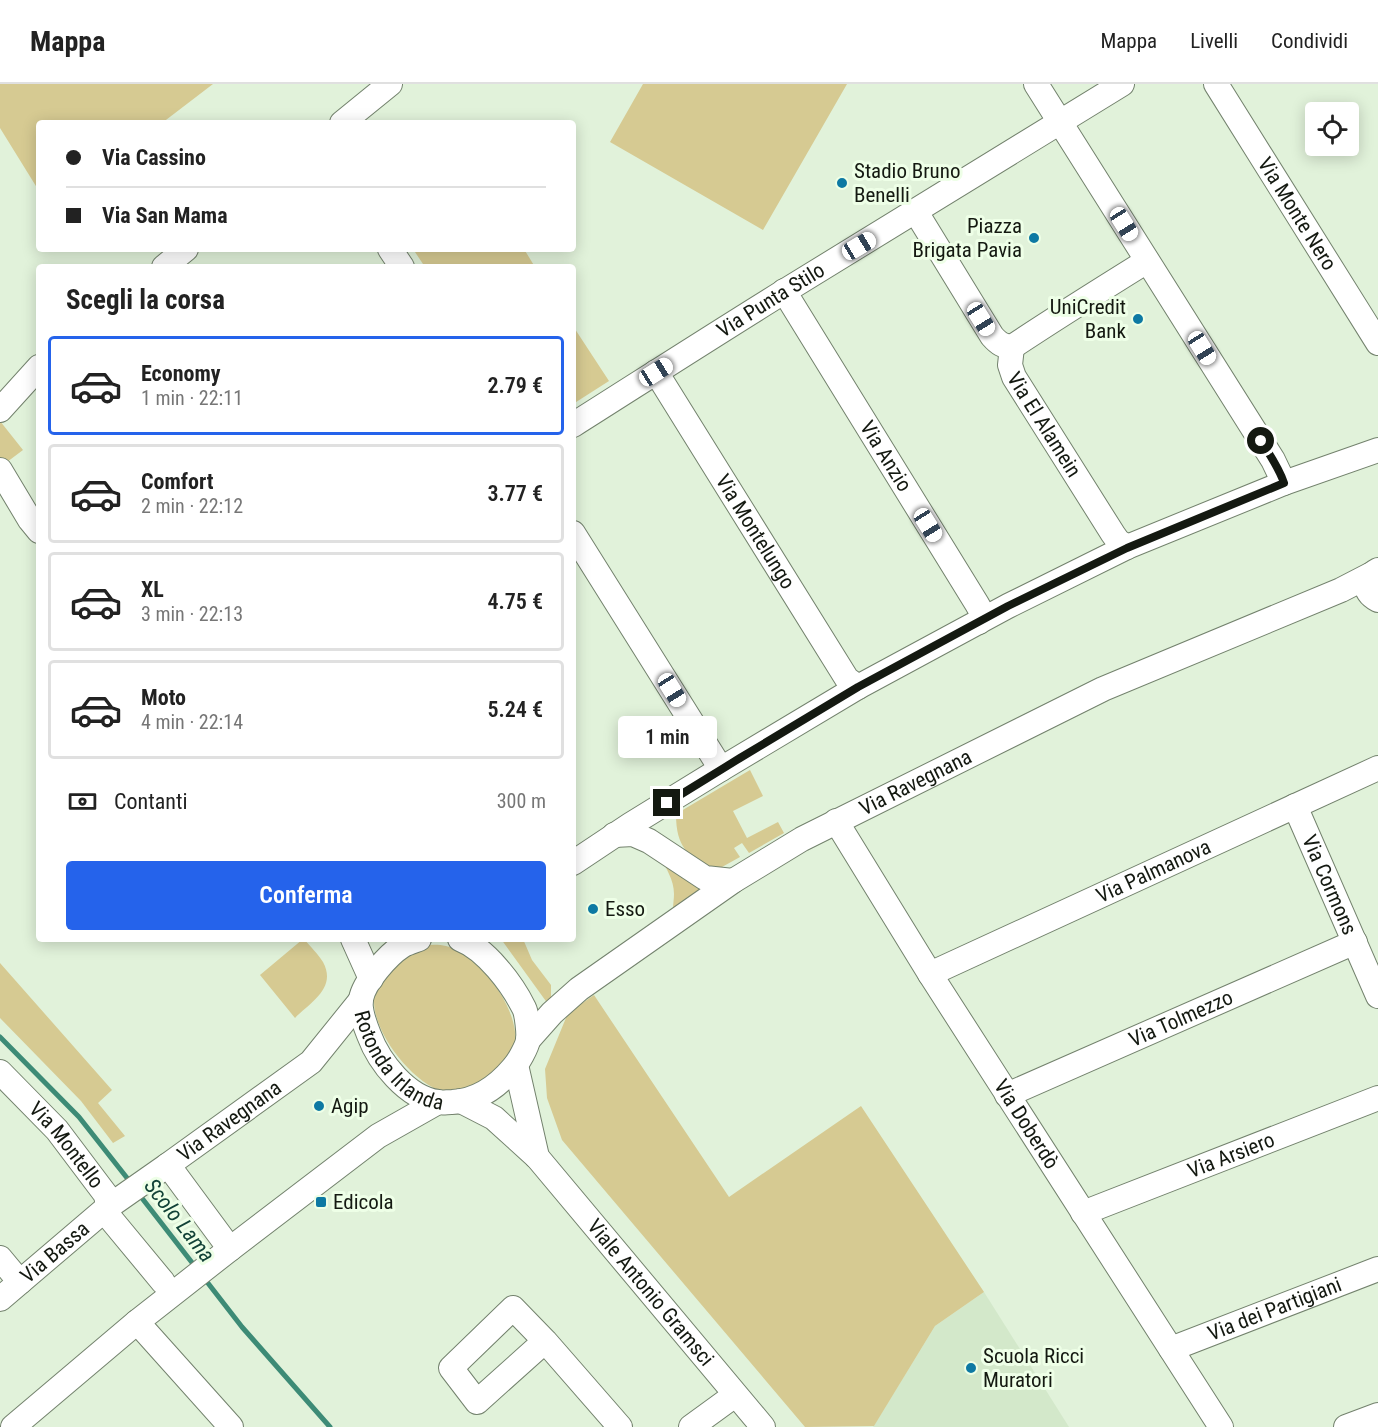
<!DOCTYPE html>
<html lang="it">
<meta charset="utf-8">
<style>
:root{--surface:#fff;--page:#f6f6f6;--text:#222;--muted:#767676;--line:#e0e0e0;--accent:#2563eb}
body{margin:0;font-family:"Roboto Condensed",sans-serif;background:var(--page);color:var(--text);height:100vh;display:flex;flex-direction:column;font-size:22px;white-space:nowrap}
*{box-sizing:border-box;margin:0}
p{font-size:20px;color:var(--muted)}
.icon{flex:none;width:33px;height:33px;fill:none;stroke:currentColor;stroke-width:2;stroke-linecap:round;stroke-linejoin:round}
.map{position:relative;flex:1;overflow:hidden}
.details{position:absolute;left:36px;top:180px;width:540px;height:678px;display:flex;flex-direction:column;background:var(--surface);border-radius:6px;box-shadow:0 3px 15px #0003}
.details>*{flex:none}
.top-card{position:absolute;left:36px;top:36px;width:540px;height:132px;border-radius:6px;box-shadow:0 3px 15px #0003;display:grid;align-content:center;height:132px;padding:0 30px;background:var(--surface)}
.fabs{position:absolute;left:1305px;top:18px;display:grid;gap:12px}
.fabs a{display:grid;place-items:center;width:54px;height:54px;border-radius:6px;background:var(--surface);box-shadow:0 3px 15px #0003;font-size:30px}
.end{position:absolute;width:27px;height:27px;margin:-14px;border:8px solid #141911;background:#fff;box-shadow:0 0 0 3px #fff}
.from{border-radius:50%}
.bubble{position:absolute;height:42px;border-radius:6px;background:var(--surface);box-shadow:0 3px 15px #0003;font-size:20px;font-weight:600;line-height:42px;text-align:center}
.car{position:absolute;width:18px;height:36px;margin:-18px -9px;border-radius:8px;box-shadow:0 0 4px 2px #0007;background:linear-gradient(#fff 24%,#345 0 40%,#fff 0 76%,#345 0 86%,#fff 0)}
.top-card b{display:flex;align-items:center;gap:21px;height:57px;font-size:22px}
.top-card b+b{border-top:2px solid var(--line)}
.top-card i{width:15px;height:15px;background:var(--text)}
ul{padding:0;list-style:none}
li{display:flex;align-items:center;gap:18px;height:99px;margin:0 12px 9px;padding:0 18px;border:3px solid var(--line);border-radius:6px}
li div{flex:1}
li b{display:block;font-size:22px}
li em{font-style:normal;font-weight:600}
li.current{border-color:var(--accent)}
li>.icon{width:54px;height:54px;stroke-width:1.5}
h2{padding:0 30px;font-size:27px;line-height:72px}
.pay{display:flex;align-items:center;gap:15px;height:66px;padding:0 30px;font-size:22px}
.pay p{margin-inline-start:auto}
.action{display:flex;gap:12px;margin-top:auto;padding:12px 30px}
.action a{flex:1;height:69px;border-radius:6px;background:var(--accent);color:#fff;font-size:24px;font-weight:600;line-height:69px;text-align:center}
header{display:flex;align-items:center;gap:36px;box-sizing:border-box;height:84px;padding:0 30px;background:var(--surface);border-bottom:2px solid var(--line)}
header strong{font-size:28px}
nav{display:flex;gap:33px;margin-inline-start:auto;font-size:21px}
.map>svg:first-child{display:block}
</style>
<header>
<strong>Mappa</strong>
<nav><a>Mappa</a><a>Livelli</a><a>Condividi</a></nav>
</header>
<div class="map">
<svg width="1378" height="1343" viewBox="0 0 1378 1343">
<rect width="100%" height="100%" fill="#e1f2da"/>
<path fill="#d3e8ca" d="M984,1208L1069,1343H873L935,1242Z"/>
<path fill="#d6ca92" d="M0,0H213L162,39H39V107L0,44Z
M643,0H847L763,146L610,58Z
M413,165H524L535,183H425Z
M573,242L609,297L573,320Z
M0,337L23,366L3,381L0,375Z
M750,686L763,712L733,727L747,754L778,738L784,749L749,769L742,759L734,764L740,773L713,788C688,771 676,764 676,730Z
M660,773L712,806L673,825C673,820 674,815 674,810C674,796 666,784 660,773Z
M303,855H304C310,862 318,870 323,878C337,904 311,918 295,934L260,891Z
M501,855H523L532,876L551,901V916L548,920Z
M423,861C430,861 439,860 446,862C453,864 462,868 467,872C493,892 520,931 515,964C514,974 499,991 493,1000C483,1002 451,1010 443,1008C412,998 373,949 374,916C374,906 379,895 384,886C390,878 414,866 423,861Z
M0,879L112,1006L98,1019L125,1052L113,1059L81,1017L0,934Z
M594,911L729,1113L861,1022L984,1208L935,1242L874,1342L805,1343L562,1056L547,1014L545,985L568,929Z"/>
<g fill="none" stroke-linecap="round" stroke-linejoin="round">
<path stroke="#3d8b76" stroke-width="5" d="M0,953L79,1033L131,1099
M138,1109L197,1185
M204,1194L242,1243L330,1343"/>
<g stroke="#73826d" stroke-width="26">
<g id="minor">
<path d="M1036,0L1273,376L1284,399"/>
<path id="s1" d="M1216,0L1378,259"/>
<path d="M342,39L390,0"/>
<path d="M916,128L992,252C999,260 1003,262 1012,263"/>
<path d="M390,165L402,183"/>
<path d="M164,183L186,165"/>
<path id="s2" d="M784,207L977,520L982,529L979,538"/>
<path id="s3" d="M1012,263L1010,281L1014,293L1113,450L1118,457L1127,463"/>
<path d="M1012,263C1057,233 1102,205 1147,177"/>
<path id="s4" d="M656,288L847,595L858,603"/>
<path d="M0,326L39,283"/>
<path id="s5" d="M573,341C644,296 714,251 785,207C897,138 1010,70 1122,0"/>
<path d="M0,386L30,436L39,447"/>
<path d="M573,449L721,685"/>
<path d="M1378,486C1363,494 1363,508 1378,516"/>
<path id="s6" d="M1295,722L1378,912"/>
<path id="s7" d="M836,737L930,890L1221,1343"/>
<path d="M614,751L633,750L649,757L705,794L733,797"/>
<path d="M573,779L630,741L721,685L858,603L1008,522L1127,463L1284,399L1378,366"/>
<path d="M353,855L371,895"/>
<path id="s8" d="M419,855C414,857 407,859 402,862C388,871 364,898 361,915C359,926 365,941 369,951C379,978 407,1014 438,1018C442,1019 447,1018 452,1018C477,1017 497,1003 513,984C518,979 527,963 528,956C529,949 527,930 524,924C512,900 486,865 460,855"/>
<path id="s9" d="M930,890L1378,684"/>
<path id="s10" d="M528,956L552,929L579,905L733,797L802,755L1103,605L1341,506L1370,491"/>
<path d="M516,981L537,1073"/>
<path id="s11" d="M0,988L57,1046L106,1111L110,1134L163,1198"/>
<path id="s12" d="M1007,1011L1355,858"/>
<path id="s13" d="M461,1017L494,1034L537,1073L763,1343"/>
<path id="s14" d="M1083,1129L1378,1014"/>
<path id="s15" d="M230,1165L168,1081L311,978L361,916"/>
<path d="M0,1174L20,1198"/>
<path id="s16" d="M0,1215L108,1123L168,1081"/>
<path d="M137,1238L231,1343"/>
<path d="M545,1257L477,1318L451,1284L513,1224L545,1257L620,1343"/>
<path id="s17" d="M1171,1265L1378,1185"/>
<path d="M13,1343L137,1238L230,1165L378,1052L438,1018"/>
<path d="M691,1343L735,1311"/>
<path d="M1346,1343L1378,1331"/>
</g>
</g>
<use href="#minor" stroke="#fff" stroke-width="24"/>
</g>
<g fill="none" stroke-linecap="round" stroke-linejoin="round">
<path stroke="#141911" stroke-width="8" d="M667,719L740,674L858,603L1008,522L1127,464L1284,399C1279,384 1270,371 1261,357"/>
</g>
<g fill="#0d79a3" stroke="#eeffe7" stroke-width="2">
<circle cx="842" cy="99" r="6"/>
<circle cx="1034" cy="154" r="6"/>
<circle cx="1138" cy="235" r="6"/>
<circle cx="593" cy="825" r="6"/>
<circle cx="319" cy="1022" r="6"/>
<rect x="315" y="1112" width="12" height="12" rx="3"/>
<circle cx="971" cy="1284" r="6"/>
</g>
<g text-anchor="middle" stroke-width="6" stroke-linejoin="round" paint-order="stroke">
<g font-size="21" fill="#141911" stroke="#eeffe7" text-anchor="start">
<text x="854" y="94">Stadio Bruno<tspan x="854" dy="24">Benelli</tspan></text>
<text x="1022" y="149" text-anchor="end">Piazza<tspan x="1022" dy="24">Brigata Pavia</tspan></text>
<text x="1126" y="230" text-anchor="end">UniCredit<tspan x="1126" dy="24">Bank</tspan></text>
<text x="605" y="832">Esso</text>
<text x="331" y="1029">Agip</text>
<text x="333" y="1125">Edicola</text>
<text x="983" y="1279">Scuola Ricci<tspan x="983" dy="24">Muratori</tspan></text>
</g>
<g font-size="21" fill="#141911" stroke="#eeffe7">
<text dy="7" stroke="none"><textPath href="#s1" startOffset="153">Via Monte Nero</textPath></text>
<text dy="7" stroke="none"><textPath href="#s5" startOffset="234">Via Punta Stilo</textPath></text>
<text dy="7" stroke="none"><textPath href="#s3" startOffset="87">Via El Alamein</textPath></text>
<text dy="7" stroke="none"><textPath href="#s2" startOffset="194">Via Anzio</textPath></text>
<text dy="7" stroke="none"><textPath href="#s4" startOffset="188">Via Montelungo</textPath></text>
<text dy="7" stroke="none"><textPath href="#s10" startOffset="468">Via Ravegnana</textPath></text>
<text dy="7" stroke="none"><textPath href="#s9" startOffset="246">Via Palmanova</textPath></text>
<text dy="7" stroke="none"><textPath href="#s6" startOffset="86">Via Cormons</textPath></text>
<text dy="7" stroke="none"><textPath href="#s12" startOffset="190">Via Tolmezzo</textPath></text>
<text dy="7" stroke="none"><textPath href="#s8" startOffset="164">Rotonda Irlanda</textPath></text>
<text dy="7" stroke="none"><textPath href="#s15" startOffset="180">Via Ravegnana</textPath></text>
<text dy="7" stroke="none"><textPath href="#s7" startOffset="358">Via Doberdò</textPath></text>
<text dy="7" stroke="none"><textPath href="#s11" startOffset="99">Via Montello</textPath></text>
<text dy="7" stroke="none"><textPath href="#s14" startOffset="159">Via Arsiero</textPath></text>
<text dy="7" stroke="none"><textPath href="#s16" startOffset="72">Via Bassa</textPath></text>
<text dy="7" stroke="none"><textPath href="#s13" startOffset="272">Viale Antonio Gramsci</textPath></text>
<text dy="7" stroke="none"><textPath href="#s17" startOffset="111">Via dei Partigiani</textPath></text>
</g>
<g font-size="22" font-style="italic" fill="#124237" stroke="#eeffe7">
<text transform="translate(180 1136) rotate(52)" y="8">Scolo Lama</text>
</g>
</g>
</svg>
<div class="fabs">
<a><svg class="icon" aria-label="locate" viewBox="0 0 24 24"><circle cx="12" cy="12" r="6"/><path d="M12 2v4M12 18v4M2 12h4M18 12h4"/></svg></a>
</div>
<i class="end from" style="left:1261px;top:357px"></i>
<i class="end" style="left:667px;top:719px"></i>
<div class="bubble" style="left:618px;top:632px;width:99px">1 min</div>
<i class="car" style="left:1124px;top:140px;rotate:148deg"></i>
<i class="car" style="left:859px;top:162px;rotate:59deg"></i>
<i class="car" style="left:981px;top:235px;rotate:148deg"></i>
<i class="car" style="left:1202px;top:264px;rotate:148deg"></i>
<i class="car" style="left:656px;top:288px;rotate:58deg"></i>
<i class="car" style="left:928px;top:441px;rotate:148deg"></i>
<i class="car" style="left:672px;top:606px;rotate:148deg"></i>
<div class="top-card">
<b><i class="from"></i>Via Cassino</b>
<b><i></i>Via San Mama</b>
</div>
<section class="details">
<h2>Scegli la corsa</h2>
<ul>
<li class="current"><svg class="icon" aria-label="car" viewBox="0 0 24 24"><path d="M5 17H2v-5l4-1 3-4h7l3 4 3 1v5h-3M9 17h6M6 11h13"/><circle cx="7" cy="17" r="2"/><circle cx="17" cy="17" r="2"/></svg><div><b>Economy</b><p>1 min · 22:11</p></div><em>2.79 €</em></li>
<li><svg class="icon" aria-label="car" viewBox="0 0 24 24"><path d="M5 17H2v-5l4-1 3-4h7l3 4 3 1v5h-3M9 17h6M6 11h13"/><circle cx="7" cy="17" r="2"/><circle cx="17" cy="17" r="2"/></svg><div><b>Comfort</b><p>2 min · 22:12</p></div><em>3.77 €</em></li>
<li><svg class="icon" aria-label="car" viewBox="0 0 24 24"><path d="M5 17H2v-5l4-1 3-4h7l3 4 3 1v5h-3M9 17h6M6 11h13"/><circle cx="7" cy="17" r="2"/><circle cx="17" cy="17" r="2"/></svg><div><b>XL</b><p>3 min · 22:13</p></div><em>4.75 €</em></li>
<li><svg class="icon" aria-label="car" viewBox="0 0 24 24"><path d="M5 17H2v-5l4-1 3-4h7l3 4 3 1v5h-3M9 17h6M6 11h13"/><circle cx="7" cy="17" r="2"/><circle cx="17" cy="17" r="2"/></svg><div><b>Moto</b><p>4 min · 22:14</p></div><em>5.24 €</em></li>
</ul>
<div class="pay"><svg class="icon" aria-label="cash" viewBox="0 0 24 24"><path d="M3 7h18v10H3z"/><circle cx="12" cy="12" r="2"/></svg>Contanti<p>300 m</p></div>
<div class="action"><a>Conferma</a></div>
</section>
</div>
